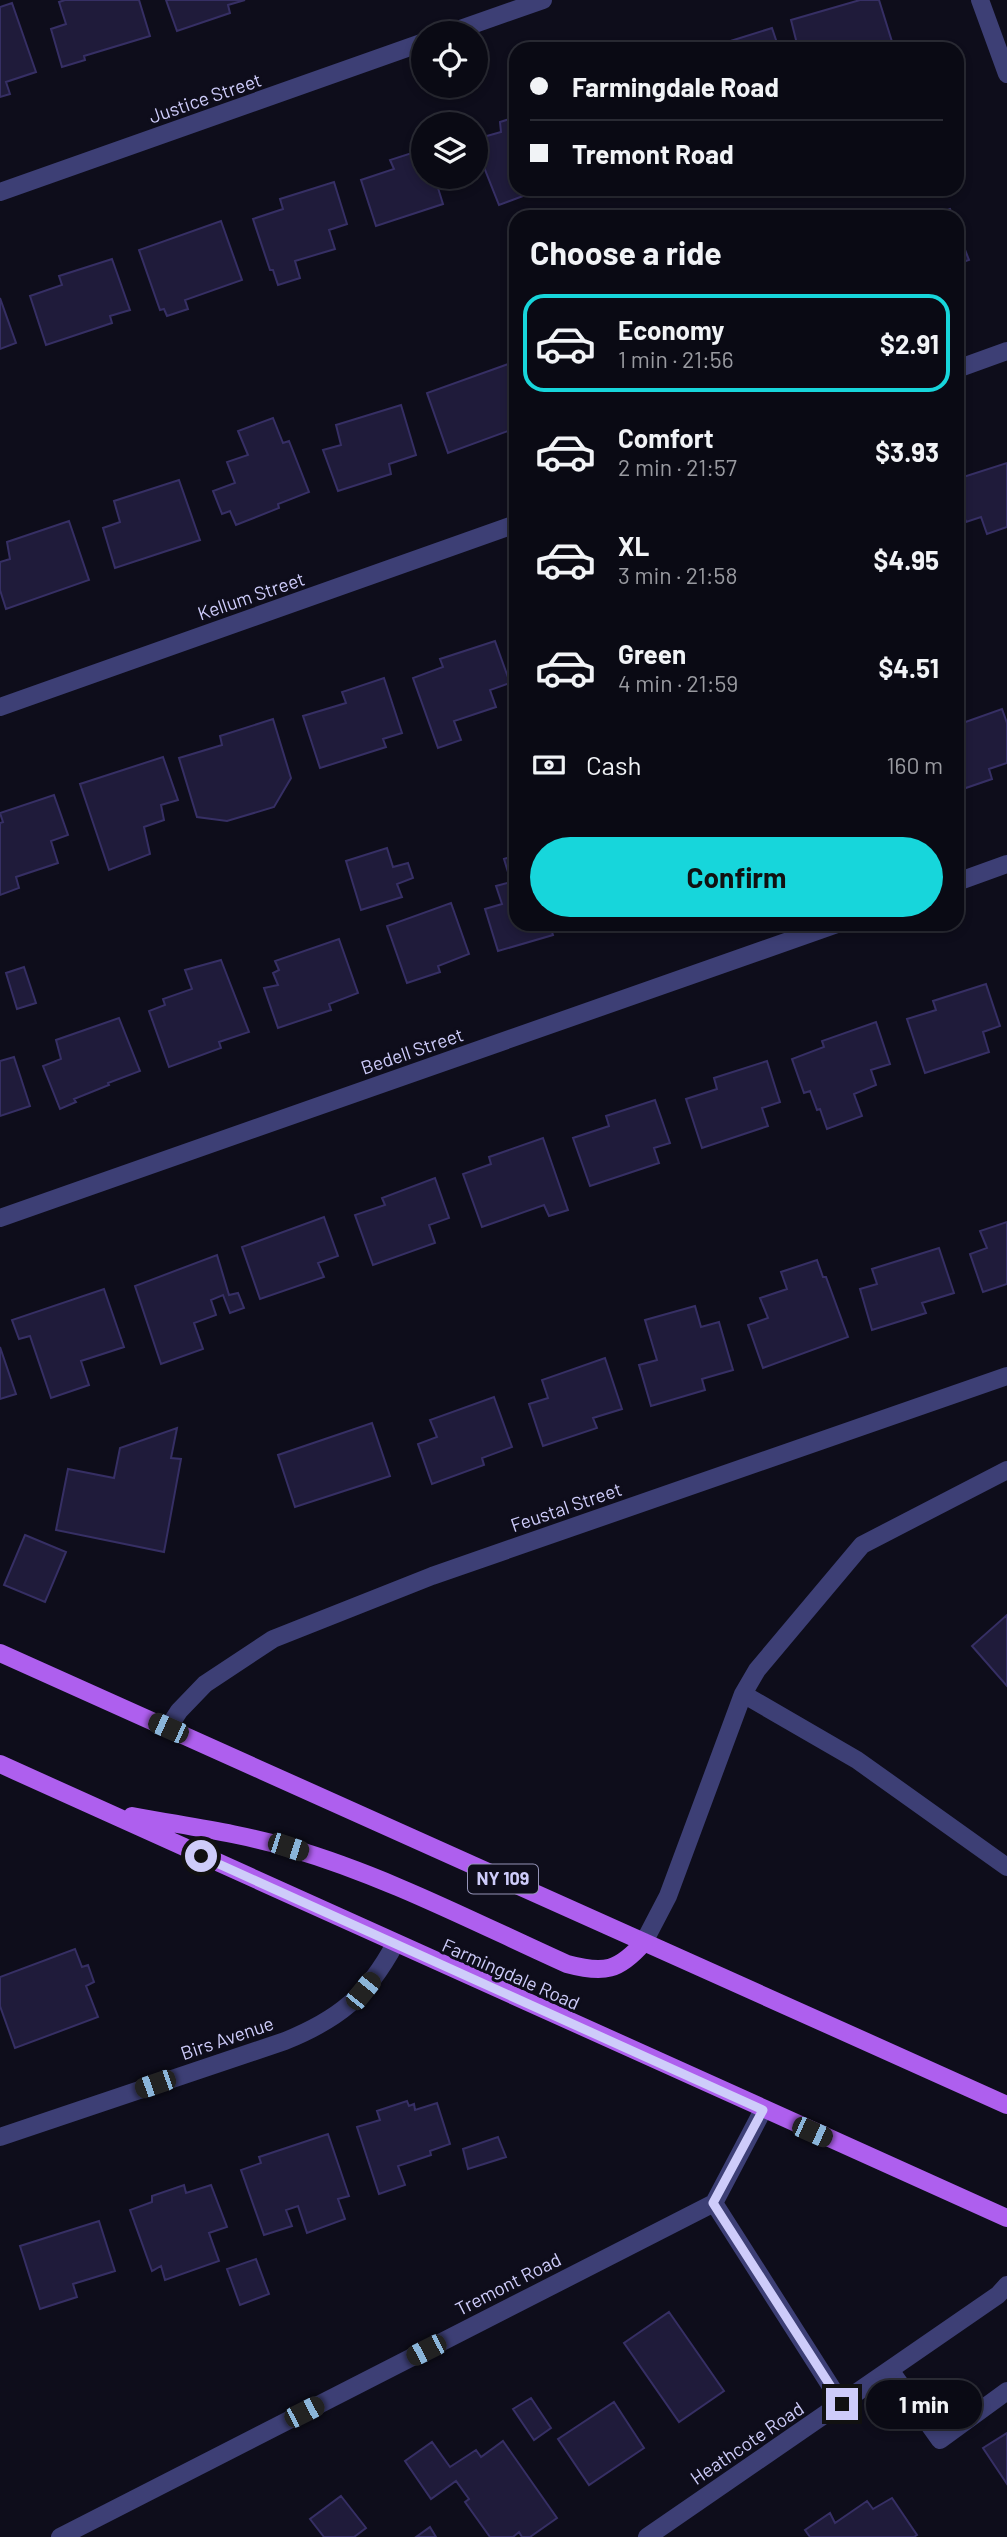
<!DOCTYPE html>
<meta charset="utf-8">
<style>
:root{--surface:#0a0a14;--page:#13131d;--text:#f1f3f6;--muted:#999aa0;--line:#2a2b34;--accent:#17d6db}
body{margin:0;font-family:Barlow,sans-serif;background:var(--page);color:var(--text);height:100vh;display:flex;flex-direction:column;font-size:26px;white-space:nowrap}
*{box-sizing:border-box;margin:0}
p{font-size:23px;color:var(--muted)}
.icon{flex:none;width:38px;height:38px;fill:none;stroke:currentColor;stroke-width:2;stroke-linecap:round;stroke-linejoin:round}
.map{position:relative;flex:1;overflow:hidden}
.sheet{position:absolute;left:509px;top:210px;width:455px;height:721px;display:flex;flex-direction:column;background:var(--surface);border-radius:21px;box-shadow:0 4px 10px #0003,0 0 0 2px var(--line)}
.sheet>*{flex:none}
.hud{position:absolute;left:509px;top:42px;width:455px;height:154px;border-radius:21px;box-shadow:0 4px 10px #0003,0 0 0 2px var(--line);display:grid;align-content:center;height:154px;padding:0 21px;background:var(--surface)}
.buttons{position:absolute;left:411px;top:21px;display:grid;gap:14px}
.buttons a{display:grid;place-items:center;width:77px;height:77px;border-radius:50%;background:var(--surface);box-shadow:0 4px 10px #0003,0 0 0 2px var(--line);font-size:35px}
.end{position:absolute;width:32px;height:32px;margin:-16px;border:9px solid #ceccfa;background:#111;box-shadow:0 0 0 4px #111}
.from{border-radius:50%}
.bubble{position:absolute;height:49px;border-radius:24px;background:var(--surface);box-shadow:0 4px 10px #0003,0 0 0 2px var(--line);font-size:23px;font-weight:700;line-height:49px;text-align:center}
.car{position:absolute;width:21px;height:42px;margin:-21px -10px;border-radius:9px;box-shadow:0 0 5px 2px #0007;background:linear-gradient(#222 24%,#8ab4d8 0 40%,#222 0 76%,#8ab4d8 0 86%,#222 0)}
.hud b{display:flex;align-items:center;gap:24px;height:66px;font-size:26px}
.hud b+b{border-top:2px solid var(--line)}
.hud i{width:18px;height:18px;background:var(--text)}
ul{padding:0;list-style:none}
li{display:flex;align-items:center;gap:21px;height:98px;margin:0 14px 10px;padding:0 7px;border:4px solid transparent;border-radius:21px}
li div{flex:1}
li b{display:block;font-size:26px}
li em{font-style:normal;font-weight:700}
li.current{border-color:var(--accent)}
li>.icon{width:63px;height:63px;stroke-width:1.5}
h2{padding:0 21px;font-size:32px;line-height:84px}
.pay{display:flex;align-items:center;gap:18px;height:77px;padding:0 21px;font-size:26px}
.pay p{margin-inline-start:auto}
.action{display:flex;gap:14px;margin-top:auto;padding:14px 21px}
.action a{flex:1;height:80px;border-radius:42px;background:var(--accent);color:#111;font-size:28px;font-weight:700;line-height:80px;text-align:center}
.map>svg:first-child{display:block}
</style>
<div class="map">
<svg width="1007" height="2537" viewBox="0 0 1007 2537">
<rect width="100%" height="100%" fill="#0e0d1b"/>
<path fill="#1f1b3a" stroke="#362f64" stroke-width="2" d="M65,0H139L150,36L84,56L85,60L62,67L51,29L66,24L59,2Z
M166,0H245L228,5L230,13L177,31Z
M860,0H879L894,48L821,49L819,42L798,48L791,20Z
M12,3L36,72L6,82L10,94L0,97V7Z
M772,28L779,49H723L721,44Z
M516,117V189H533L534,192L499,205L476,147V139L501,132L500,122Z
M424,149V177H455L456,182L438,188L443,204L376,226L361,180L394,169L390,160Z
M334,182L347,224L329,230L335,249L295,261L300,278L278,285L273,270H270L253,219L283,209L280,199Z
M950,209L953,217H929Z
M221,221L242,280L185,300L188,309L167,316L164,309L160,310L139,250Z
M957,229L969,260L957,264Z
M112,259L130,310L110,316L112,323L46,345L30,296L62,285L59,276Z
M0,298L16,343L0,349Z
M511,363L516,378V428L448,453L427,393Z
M401,405L416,455L389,464L391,474L338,491L323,450L341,445L336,425Z
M273,418L283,443L289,441L309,492L278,504L279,508L236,525L230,511L222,514L213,491L235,483L227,462L248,455L238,431Z
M1007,463V527L987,534L981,517L966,522L957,494V479Z
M179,480L200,540L115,568L103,528L120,522L114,501Z
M69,521L89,580L6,609L0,590V562L10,559L7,542Z
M495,641L510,683L490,690L496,707L454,721L461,740L438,748L413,678L443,667L440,659Z
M384,678L402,733L383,739L386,747L320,768L303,716L346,703L342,692Z
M1002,709L1007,723V763L989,769L992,779L957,791V725Z
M273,719L291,778L274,807L227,821L197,817L179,758L222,745L220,736Z
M163,757L178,800L161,805L164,820L144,827L150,854L109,870L80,784Z
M54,795L68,835L51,841L58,863L16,877L19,888L0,895V823L3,822L0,813Z
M387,848L393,867L408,863L413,878L397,884L402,897L361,910L346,861Z
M516,855V924H556L550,926L553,935L498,951L485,909L502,904L496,886L511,882L504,859Z
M451,903L469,954L438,966L440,972L407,983L387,926Z
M339,939L358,993L329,1004L331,1010L278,1028L264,988L278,985L273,973L279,970L275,961Z
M221,960L249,1032L219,1042L221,1048L169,1067L149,1011L165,1005L163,999L192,989L185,970Z
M24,967L36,1003L17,1009L6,973Z
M986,984L1000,1026L983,1032L989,1052L925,1073L907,1019L936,1010L933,1001Z
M119,1018L140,1071L108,1083L109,1085L74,1099L76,1102L60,1109L43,1066L61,1059L56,1040Z
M876,1022L890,1064L871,1070L876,1085L854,1094L862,1116L827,1129L820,1109L817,1110L810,1091L804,1093L792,1059L824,1047L822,1041Z
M14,1057L30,1106L0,1116V1061Z
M767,1061L780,1102L762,1108L768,1126L702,1148L686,1099L717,1089L714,1078Z
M655,1100L670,1143L654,1148L659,1163L590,1186L573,1138L609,1126L606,1116Z
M543,1138L568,1210L549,1216L544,1205L482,1227L463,1174L491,1164L489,1157Z
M435,1178L449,1218L429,1225L435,1243L373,1265L355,1215L385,1205L382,1198Z
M324,1217L338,1256L318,1263L324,1277L260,1299L242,1247Z
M1007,1222V1284L983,1292L970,1254L987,1248L980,1231Z
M939,1248L954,1293L922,1303L926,1313L872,1330L860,1289L877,1284L872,1269Z
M217,1255L229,1295L238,1293L244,1308L230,1313L223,1295L211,1300L216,1315L194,1323L203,1349L161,1364L135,1286Z
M817,1260L823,1277H826L848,1337L763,1368L748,1325L768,1318L760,1298L787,1289L781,1272Z
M104,1289L124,1347L81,1361L89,1385L51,1398L30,1336L19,1339L12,1320Z
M695,1306L701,1327L719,1322L733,1370L702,1379L705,1390L651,1406L639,1365L657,1360L645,1320Z
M0,1347L16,1394L0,1399Z
M605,1358L622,1409L593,1418L597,1428L543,1446L529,1404L548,1398L542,1380Z
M494,1397L512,1447L482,1458L484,1465L432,1484L418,1444L437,1437L430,1420Z
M372,1423L390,1476L295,1507L278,1455Z
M177,1428L171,1458L181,1459L164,1552L56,1530L68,1469L114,1478L120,1448Z
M25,1535L66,1552L45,1602L4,1585Z
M1007,1615V1686L972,1646Z
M75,1949L82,1967L88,1965L94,1982L86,1986L98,2017L15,2048L0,2006V1977Z
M407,2101L409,2106L414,2104L415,2110L437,2103L450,2144L430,2151L431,2155L398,2166L405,2185L379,2194L357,2127L380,2120L377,2111Z
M328,2134L349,2196L338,2199L345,2219L307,2233L298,2206L286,2210L292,2226L264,2235L241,2170L261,2163L259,2157Z
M498,2137L506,2157L468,2169L463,2149Z
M184,2185L186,2193L211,2185L227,2227L209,2233L219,2261L165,2280L161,2266L152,2271L130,2210L152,2202V2196Z
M99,2221L115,2271L73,2284L77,2297L40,2309L20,2246Z
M256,2259L269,2294L240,2305L227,2269Z
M669,2312L724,2391L679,2422L624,2343Z
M531,2398L551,2428L534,2440L513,2409Z
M614,2402L644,2448L589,2485L558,2439Z
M1007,2433V2484L983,2448Z
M503,2441L557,2518L530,2537H522L519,2532L513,2537H490L465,2502L469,2499L456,2481L431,2499L405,2461L432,2442L450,2467L476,2450L481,2457Z
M341,2496L366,2528L354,2537H324L310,2519Z
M892,2498L917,2535L914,2537H810L805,2530L830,2513L835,2523L867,2501L873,2509Z
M430,2527L436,2537H416Z"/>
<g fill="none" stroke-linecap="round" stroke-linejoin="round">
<path stroke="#3d3f75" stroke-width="18" d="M743,1694L857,1760L1007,1867
M644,1942L668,1896L743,1694L757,1670L862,1545L1007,1470
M890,2370L940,2440L1007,2391"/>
<path stroke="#3d3f75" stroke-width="18" d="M980,0L1007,74
M449,33L543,0
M0,192L424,42
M957,369L1007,351
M0,707L516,524
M957,882L1007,864
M0,1218L837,924
M168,1728L179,1711L205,1684L273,1639L432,1576L1007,1376
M0,2137L285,2041C339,2019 367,1996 395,1944
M714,2203L842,2404
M60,2537L714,2203L763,2110
M647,2537L998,2295L1007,2285"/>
<path stroke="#ae5fee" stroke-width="18" d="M0,1653L1007,2105
M0,1764L1007,2218
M132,1816C185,1826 239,1833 290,1848C386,1876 476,1923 567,1964C604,1974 619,1971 644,1942"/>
</g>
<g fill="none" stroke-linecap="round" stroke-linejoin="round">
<path stroke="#ceccfa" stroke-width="9" d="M201,1856L763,2110L713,2203L842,2404"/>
</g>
<g text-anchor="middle" stroke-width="6" stroke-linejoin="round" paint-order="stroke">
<rect fill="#0e0d1b" stroke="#9493b7" stroke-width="2" x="468" y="1864.5" width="70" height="29" rx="5"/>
<g font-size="18" font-weight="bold" fill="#ceccfa">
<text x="503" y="1885">NY 109</text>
</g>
<g font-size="19" fill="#ceccfa" stroke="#0e0d1b">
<text transform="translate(205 98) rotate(-19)" y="7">Justice Street</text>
<text transform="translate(251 596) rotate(-19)" y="7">Kellum Street</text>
<text transform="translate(412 1051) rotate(-19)" y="7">Bedell Street</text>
<text transform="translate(566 1507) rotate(-19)" y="7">Feustal Street</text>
<text transform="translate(511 1974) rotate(24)" y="7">Farmingdale Road</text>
<text transform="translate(227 2038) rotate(-19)" y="7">Birs Avenue</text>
<text transform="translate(508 2284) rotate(-27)" y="7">Tremont Road</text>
<text transform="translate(747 2443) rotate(-34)" y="7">Heathcote Road</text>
</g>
</g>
</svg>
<div class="buttons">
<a><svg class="icon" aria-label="locate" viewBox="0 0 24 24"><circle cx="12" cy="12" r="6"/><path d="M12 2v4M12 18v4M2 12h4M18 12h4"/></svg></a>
<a><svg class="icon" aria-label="layers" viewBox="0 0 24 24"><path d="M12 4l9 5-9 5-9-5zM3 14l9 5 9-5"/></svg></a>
</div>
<i class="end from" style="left:201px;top:1856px"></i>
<i class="end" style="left:842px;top:2404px"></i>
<div class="bubble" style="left:866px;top:2380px;width:116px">1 min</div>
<i class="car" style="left:168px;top:1728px;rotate:294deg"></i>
<i class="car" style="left:288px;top:1847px;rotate:108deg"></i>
<i class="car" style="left:363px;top:1991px;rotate:39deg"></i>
<i class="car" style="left:155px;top:2084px;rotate:251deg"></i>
<i class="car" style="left:812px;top:2132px;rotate:114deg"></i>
<i class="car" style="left:426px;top:2350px;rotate:243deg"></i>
<i class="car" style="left:304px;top:2412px;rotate:63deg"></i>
<div class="hud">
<b><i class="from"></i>Farmingdale Road</b>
<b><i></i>Tremont Road</b>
</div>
<section class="sheet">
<h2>Choose a ride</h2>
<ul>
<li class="current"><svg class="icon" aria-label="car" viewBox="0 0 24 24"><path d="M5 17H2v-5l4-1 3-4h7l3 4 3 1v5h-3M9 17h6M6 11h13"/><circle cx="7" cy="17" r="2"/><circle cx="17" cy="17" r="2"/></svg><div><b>Economy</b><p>1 min · 21:56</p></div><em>$2.91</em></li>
<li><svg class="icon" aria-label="car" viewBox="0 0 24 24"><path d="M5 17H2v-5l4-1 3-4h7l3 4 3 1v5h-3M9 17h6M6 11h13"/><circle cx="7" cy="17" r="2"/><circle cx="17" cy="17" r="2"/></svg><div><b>Comfort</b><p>2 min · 21:57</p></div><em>$3.93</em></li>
<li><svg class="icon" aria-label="car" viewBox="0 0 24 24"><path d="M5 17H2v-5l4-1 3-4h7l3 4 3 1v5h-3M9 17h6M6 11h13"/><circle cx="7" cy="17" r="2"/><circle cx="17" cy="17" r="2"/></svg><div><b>XL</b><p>3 min · 21:58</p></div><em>$4.95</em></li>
<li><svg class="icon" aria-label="car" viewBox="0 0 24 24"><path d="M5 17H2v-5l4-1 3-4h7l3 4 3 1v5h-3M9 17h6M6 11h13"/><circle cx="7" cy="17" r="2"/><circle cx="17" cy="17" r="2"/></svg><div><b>Green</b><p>4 min · 21:59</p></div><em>$4.51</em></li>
</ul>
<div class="pay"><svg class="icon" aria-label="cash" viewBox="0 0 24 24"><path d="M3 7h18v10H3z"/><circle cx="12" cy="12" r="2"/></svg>Cash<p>160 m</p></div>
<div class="action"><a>Confirm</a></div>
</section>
</div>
